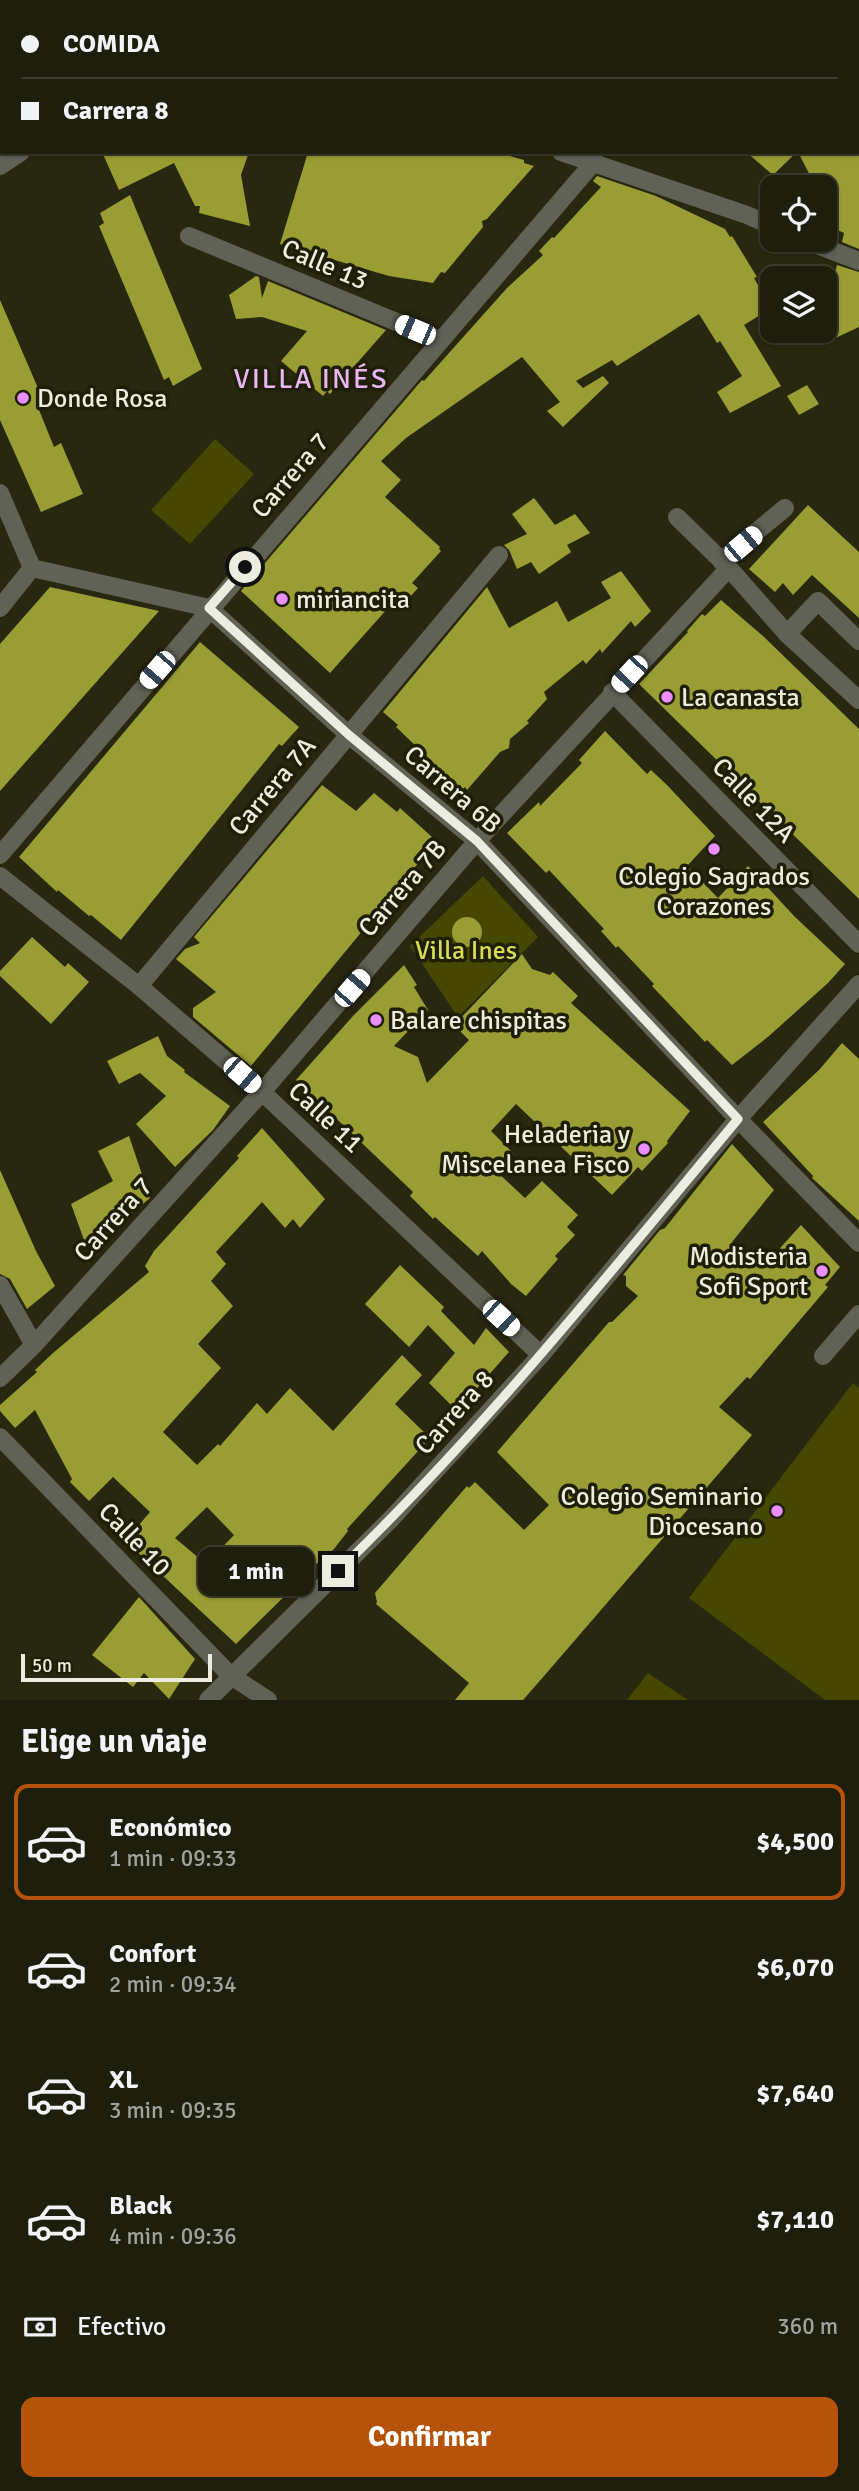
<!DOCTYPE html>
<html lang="es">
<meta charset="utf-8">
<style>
:root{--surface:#1e1e0c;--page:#262715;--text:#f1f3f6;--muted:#a1a29d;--line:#3c3c2d;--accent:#b45309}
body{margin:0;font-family:Signika,sans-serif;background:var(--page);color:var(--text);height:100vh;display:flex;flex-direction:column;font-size:26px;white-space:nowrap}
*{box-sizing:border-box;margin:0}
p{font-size:23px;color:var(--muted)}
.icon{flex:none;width:38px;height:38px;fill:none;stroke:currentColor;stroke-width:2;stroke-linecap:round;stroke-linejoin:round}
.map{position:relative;height:1700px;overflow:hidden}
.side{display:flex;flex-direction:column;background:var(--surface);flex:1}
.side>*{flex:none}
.hud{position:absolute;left:0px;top:0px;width:859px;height:154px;box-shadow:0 2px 5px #0004,0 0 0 2px var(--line);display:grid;align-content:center;height:154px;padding:0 21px;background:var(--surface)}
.controls{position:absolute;left:760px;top:175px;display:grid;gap:14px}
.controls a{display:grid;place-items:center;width:77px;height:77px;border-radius:14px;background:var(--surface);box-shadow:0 2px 5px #0004,0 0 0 2px var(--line);font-size:35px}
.scale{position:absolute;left:21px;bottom:18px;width:191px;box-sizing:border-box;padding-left:7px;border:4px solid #ecedde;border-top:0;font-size:19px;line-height:24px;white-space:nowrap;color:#ecedde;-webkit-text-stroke:5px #1e1f06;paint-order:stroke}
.end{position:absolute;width:32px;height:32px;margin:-16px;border:9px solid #ecedde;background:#111;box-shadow:0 0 0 4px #111}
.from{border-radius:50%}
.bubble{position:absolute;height:49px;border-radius:14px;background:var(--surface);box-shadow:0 2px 5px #0004,0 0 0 2px var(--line);font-size:23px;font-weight:700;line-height:49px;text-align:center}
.car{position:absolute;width:21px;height:42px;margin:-21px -10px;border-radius:9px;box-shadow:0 0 5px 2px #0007;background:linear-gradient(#fff 24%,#345 0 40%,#fff 0 76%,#345 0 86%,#fff 0)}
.hud b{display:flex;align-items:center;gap:24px;height:66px;font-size:26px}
.hud b+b{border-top:2px solid var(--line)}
.hud i{width:18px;height:18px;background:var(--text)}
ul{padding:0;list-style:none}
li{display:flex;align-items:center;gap:21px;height:116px;margin:0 14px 10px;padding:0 7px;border:4px solid transparent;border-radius:14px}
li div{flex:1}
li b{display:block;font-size:26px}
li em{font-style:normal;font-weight:700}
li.on{border-color:var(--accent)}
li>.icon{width:63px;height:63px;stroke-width:1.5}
h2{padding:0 21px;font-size:32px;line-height:84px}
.pay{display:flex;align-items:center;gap:18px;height:77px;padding:0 21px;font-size:26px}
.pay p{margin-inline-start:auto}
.cta{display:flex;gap:14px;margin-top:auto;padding:14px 21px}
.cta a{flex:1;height:80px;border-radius:14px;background:var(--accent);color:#fff;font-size:28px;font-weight:700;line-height:80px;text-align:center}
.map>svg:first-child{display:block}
</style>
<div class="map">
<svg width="859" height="1700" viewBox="0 0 859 1700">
<rect width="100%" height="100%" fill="#282810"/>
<path fill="#464700" d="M215,439L254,474L190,544L151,510Z
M483,876L538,937L458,1017L410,946Z
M853,1383L859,1388V1700H825L689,1598Z
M648,1673L688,1700H627Z"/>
<path fill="#9a9c34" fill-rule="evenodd" d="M102,152H249L241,175L250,226L199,213L200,206H195L174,163L119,190Z
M308,152H496L524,160V163L534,166L487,219L482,221L483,227L445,273L441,272L433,283L389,276L280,244Z
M746,152H797L773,175Z
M798,152H859V249L842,242L844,233L831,227L833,225L824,221V187H816Z
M597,176L656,196L725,229L730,237L732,236L757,277L754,278L762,292L760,293L770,309L744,325L781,386L730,413L717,392L742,376L720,341L717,343L699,314L617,366L612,360L576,381L583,388L603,376L609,383L563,427L547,411L560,402L522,357L406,438L381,461L401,480L385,497L440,547L439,549L441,551L412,583L418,588L409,598L403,605L396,599L330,673L241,591L422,380L424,381L507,288L543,255L539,251L552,237L554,238L601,187L593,181Z
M130,195L202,369L173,386L169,377L164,380L99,226L104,223L100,213Z
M837,265L859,272V327L829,341L824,329V316Z
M256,276L259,277L262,298L268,281L386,330L330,394L327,391L323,396L281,361L307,331L262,317L236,319L229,295Z
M0,300L44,402L37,405L54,447L61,443L83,494L41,512L0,420Z
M807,385L819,404L799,415L787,396Z
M534,498L555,525L575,514L590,533L567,545L571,552L539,574L531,562L517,569L509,550L504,545L527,534L512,514Z
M808,505L859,552V618L812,575L793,595L783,583L775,592L749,569Z
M621,571L651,611L635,627L631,621L602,653L600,649L586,664L583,660L544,692L547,699L527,721L529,723L510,739L509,748L500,752L467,790L465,787L462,790L396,727L398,725L383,712L487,587L509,628L557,601L568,622L611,598L601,582Z
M50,587L159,611L0,791V644Z
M721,600L763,636L859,729V899L639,684L688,632L687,631L702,614L705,616Z
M200,642L299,727L282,746L279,744L121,940L91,915L89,916L58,890L57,892L19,857Z
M605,731L647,774L651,770L667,785L715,836L687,866L718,898L748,866L794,916L845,964L828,983L769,1036L732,1065L707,1040L705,1042L652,986L654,984L618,946L616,948L601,931L604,929L549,870L546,873L507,833L539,802L540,806L582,763L579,760Z
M322,785L356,811L374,793L397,812L400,808L432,837L429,840L434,844L251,1066L193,1017V1008L216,992L176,959L185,949L200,943L194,937Z
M452 932a15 15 0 1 1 30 0a15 15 0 1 1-30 0Z
M32,937L65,967L68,963L89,982L51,1024L0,976V971Z
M522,954L532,969L550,975L553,972L578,996L571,1003L690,1111L667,1141L668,1143L642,1171L638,1167L612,1195L516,1104L491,1131L514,1154L497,1172L525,1198L542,1181L578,1215L567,1227L575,1235L555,1256L558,1259L526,1296L511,1284L482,1251L478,1256L435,1217L433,1219L410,1196L413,1192L296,1080L353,1016L404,965L417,985L414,987L428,1010L394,1046L418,1057L427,1083L469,1040L454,1025Z
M158,1036L167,1056L185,1070L184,1072L230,1106L213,1130L175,1167L136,1124L166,1096L140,1073L119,1084L107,1061Z
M842,1043L859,1059V1221L812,1178L813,1176L763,1122L819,1070Z
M262,1128L325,1199L300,1228L293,1219L285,1228L262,1202L216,1252L226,1264L211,1281L233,1306L198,1344L221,1368L163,1432L197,1465L218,1444L220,1446L257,1403L267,1414L290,1388L333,1431L402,1355L422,1375L395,1404L430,1438L347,1529L348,1531L334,1549L303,1575L304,1577L236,1644L132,1547L133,1545L127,1539L150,1512L113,1477L89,1501L70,1482L72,1479L35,1410L15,1428L0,1411V1405L37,1372L35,1370L53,1353L149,1272L145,1266L154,1251L239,1158L237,1156ZM207,1507L234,1535L206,1564L175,1538Z
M129,1136L150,1198L113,1229L115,1233L87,1248L71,1204L113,1181L98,1151Z
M732,1144L774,1190L732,1242L762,1268L801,1225L840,1267L825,1285L828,1287L750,1379L747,1377L719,1407L752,1435L544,1676L523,1700H455L469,1683L376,1604L377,1602L375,1593L467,1486L469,1488L475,1482L524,1530L549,1505L497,1452L609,1322H612L638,1296L626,1286V1276L623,1275L660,1230L665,1228Z
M0,1170L36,1251L55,1286L27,1309L10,1279L0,1274Z
M400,1265L444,1307L441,1311L474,1345L486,1328L509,1352L457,1411L429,1383L455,1353L428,1325L409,1347L365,1304Z
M139,1597L195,1659L169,1699L144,1673L133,1687L92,1655Z"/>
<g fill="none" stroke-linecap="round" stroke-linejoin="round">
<path stroke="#616256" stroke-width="18" d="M120,0L124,2
M448,0V2
M561,152L747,215L772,226
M0,166L21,152
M189,236L440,340
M804,240L859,261
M0,493L32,568L209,608L349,735L477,841L738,1119L859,1243
M677,517L729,568L787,634L859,700
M721,561L785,508
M0,608L32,568
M787,634L818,601L859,641
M612,692L859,944
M0,855L594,162
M0,876L139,986L262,1092L541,1355
M139,986L499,555
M0,1285L34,1345
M823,1356L859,1314
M0,1378L34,1345L262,1092L477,841L729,568
M0,1437L231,1676L268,1700
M208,1700L392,1518L541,1355L738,1119L859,984"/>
</g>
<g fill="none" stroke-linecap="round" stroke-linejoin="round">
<path stroke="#ecedde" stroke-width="9" d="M245,567L209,608L349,735L477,841L738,1119C609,1274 483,1431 338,1571"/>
</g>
<g fill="#ea8dfd" stroke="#1e1f06" stroke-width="2.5">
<circle cx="23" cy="398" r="7"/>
<circle cx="282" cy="599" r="7"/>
<circle cx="667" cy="697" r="7"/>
<circle cx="714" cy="849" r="7"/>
<circle cx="376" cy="1020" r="7"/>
<circle cx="644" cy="1149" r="7"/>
<circle cx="822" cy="1271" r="7"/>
<circle cx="777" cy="1511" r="7"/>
</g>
<g text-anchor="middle" stroke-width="7" stroke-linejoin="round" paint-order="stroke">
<g font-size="26" fill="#ecedde" stroke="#1e1f06">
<text transform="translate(325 264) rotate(23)" y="9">Calle 13</text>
<text transform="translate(290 475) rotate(-49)" y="9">Carrera 7</text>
<text transform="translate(272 786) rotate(-50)" y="9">Carrera 7A</text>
<text transform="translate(453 789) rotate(41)" y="9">Carrera 6B</text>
<text transform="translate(754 800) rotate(46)" y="9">Calle 12A</text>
<text transform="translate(402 888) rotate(-49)" y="9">Carrera 7B</text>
<text transform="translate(326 1117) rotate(43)" y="9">Calle 11</text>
<text transform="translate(113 1219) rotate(-48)" y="9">Carrera 7</text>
<text transform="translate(454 1412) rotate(-48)" y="9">Carrera 8</text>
<text transform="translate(135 1539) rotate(46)" y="9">Calle 10</text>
</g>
<g font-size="26" fill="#ecedde" stroke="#1e1f06" text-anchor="start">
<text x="37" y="407">Donde Rosa</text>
<text x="296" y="608">miriancita</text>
<text x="681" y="706">La canasta</text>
<text x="714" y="885" text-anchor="middle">Colegio Sagrados<tspan x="714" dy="30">Corazones</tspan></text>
<text x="390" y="1029">Balare chispitas</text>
<text x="630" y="1143" text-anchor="end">Heladeria y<tspan x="630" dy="30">Miscelanea Fisco</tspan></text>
<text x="808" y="1265" text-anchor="end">Modisteria<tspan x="808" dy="30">Sofi Sport</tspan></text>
<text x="763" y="1505" text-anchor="end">Colegio Seminario<tspan x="763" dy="30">Diocesano</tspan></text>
</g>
<g font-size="26" fill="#d8db54" stroke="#1e1f06">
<text x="466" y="959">Villa Ines</text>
</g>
<g font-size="28" letter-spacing="2" fill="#eab7f5" stroke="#1e1f06">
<text x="311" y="388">VILLA INÉS</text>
</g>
</g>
</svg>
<div class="controls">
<a><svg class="icon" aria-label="locate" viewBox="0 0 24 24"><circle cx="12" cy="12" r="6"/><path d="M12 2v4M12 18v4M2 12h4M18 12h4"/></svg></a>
<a><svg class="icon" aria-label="layers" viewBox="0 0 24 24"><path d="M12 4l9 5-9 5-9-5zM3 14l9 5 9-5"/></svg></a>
</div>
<div class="scale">50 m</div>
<i class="end from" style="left:245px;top:567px"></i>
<i class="end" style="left:338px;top:1571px"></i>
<div class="bubble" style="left:198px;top:1547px;width:116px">1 min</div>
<i class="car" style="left:415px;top:330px;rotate:293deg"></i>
<i class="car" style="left:743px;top:544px;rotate:50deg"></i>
<i class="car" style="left:157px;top:670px;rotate:221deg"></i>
<i class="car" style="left:629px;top:674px;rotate:223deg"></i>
<i class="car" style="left:352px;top:988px;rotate:41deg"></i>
<i class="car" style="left:242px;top:1075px;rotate:131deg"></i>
<i class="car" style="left:501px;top:1318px;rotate:133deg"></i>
<div class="hud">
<b><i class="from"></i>COMIDA</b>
<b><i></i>Carrera 8</b>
</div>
</div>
<section class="side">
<h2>Elige un viaje</h2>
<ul>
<li class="on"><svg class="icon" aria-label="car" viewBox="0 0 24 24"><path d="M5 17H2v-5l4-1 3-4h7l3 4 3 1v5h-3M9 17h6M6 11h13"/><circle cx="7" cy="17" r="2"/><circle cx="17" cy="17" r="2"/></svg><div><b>Económico</b><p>1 min · 09:33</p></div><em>$4,500</em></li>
<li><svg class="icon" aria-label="car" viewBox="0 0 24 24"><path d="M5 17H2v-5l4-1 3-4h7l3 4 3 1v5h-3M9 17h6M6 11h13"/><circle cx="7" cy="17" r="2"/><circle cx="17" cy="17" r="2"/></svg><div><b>Confort</b><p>2 min · 09:34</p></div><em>$6,070</em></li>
<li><svg class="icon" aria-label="car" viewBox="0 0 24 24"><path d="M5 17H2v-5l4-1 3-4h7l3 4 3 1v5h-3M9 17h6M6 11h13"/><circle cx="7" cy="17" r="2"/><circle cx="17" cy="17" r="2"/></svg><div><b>XL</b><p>3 min · 09:35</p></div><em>$7,640</em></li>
<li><svg class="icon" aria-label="car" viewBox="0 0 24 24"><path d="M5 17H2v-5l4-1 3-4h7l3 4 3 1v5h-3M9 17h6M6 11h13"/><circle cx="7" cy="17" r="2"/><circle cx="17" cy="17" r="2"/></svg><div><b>Black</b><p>4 min · 09:36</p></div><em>$7,110</em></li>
</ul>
<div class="pay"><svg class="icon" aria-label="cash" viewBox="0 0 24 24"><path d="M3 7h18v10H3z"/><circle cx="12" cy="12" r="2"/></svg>Efectivo<p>360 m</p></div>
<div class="cta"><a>Confirmar</a></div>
</section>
